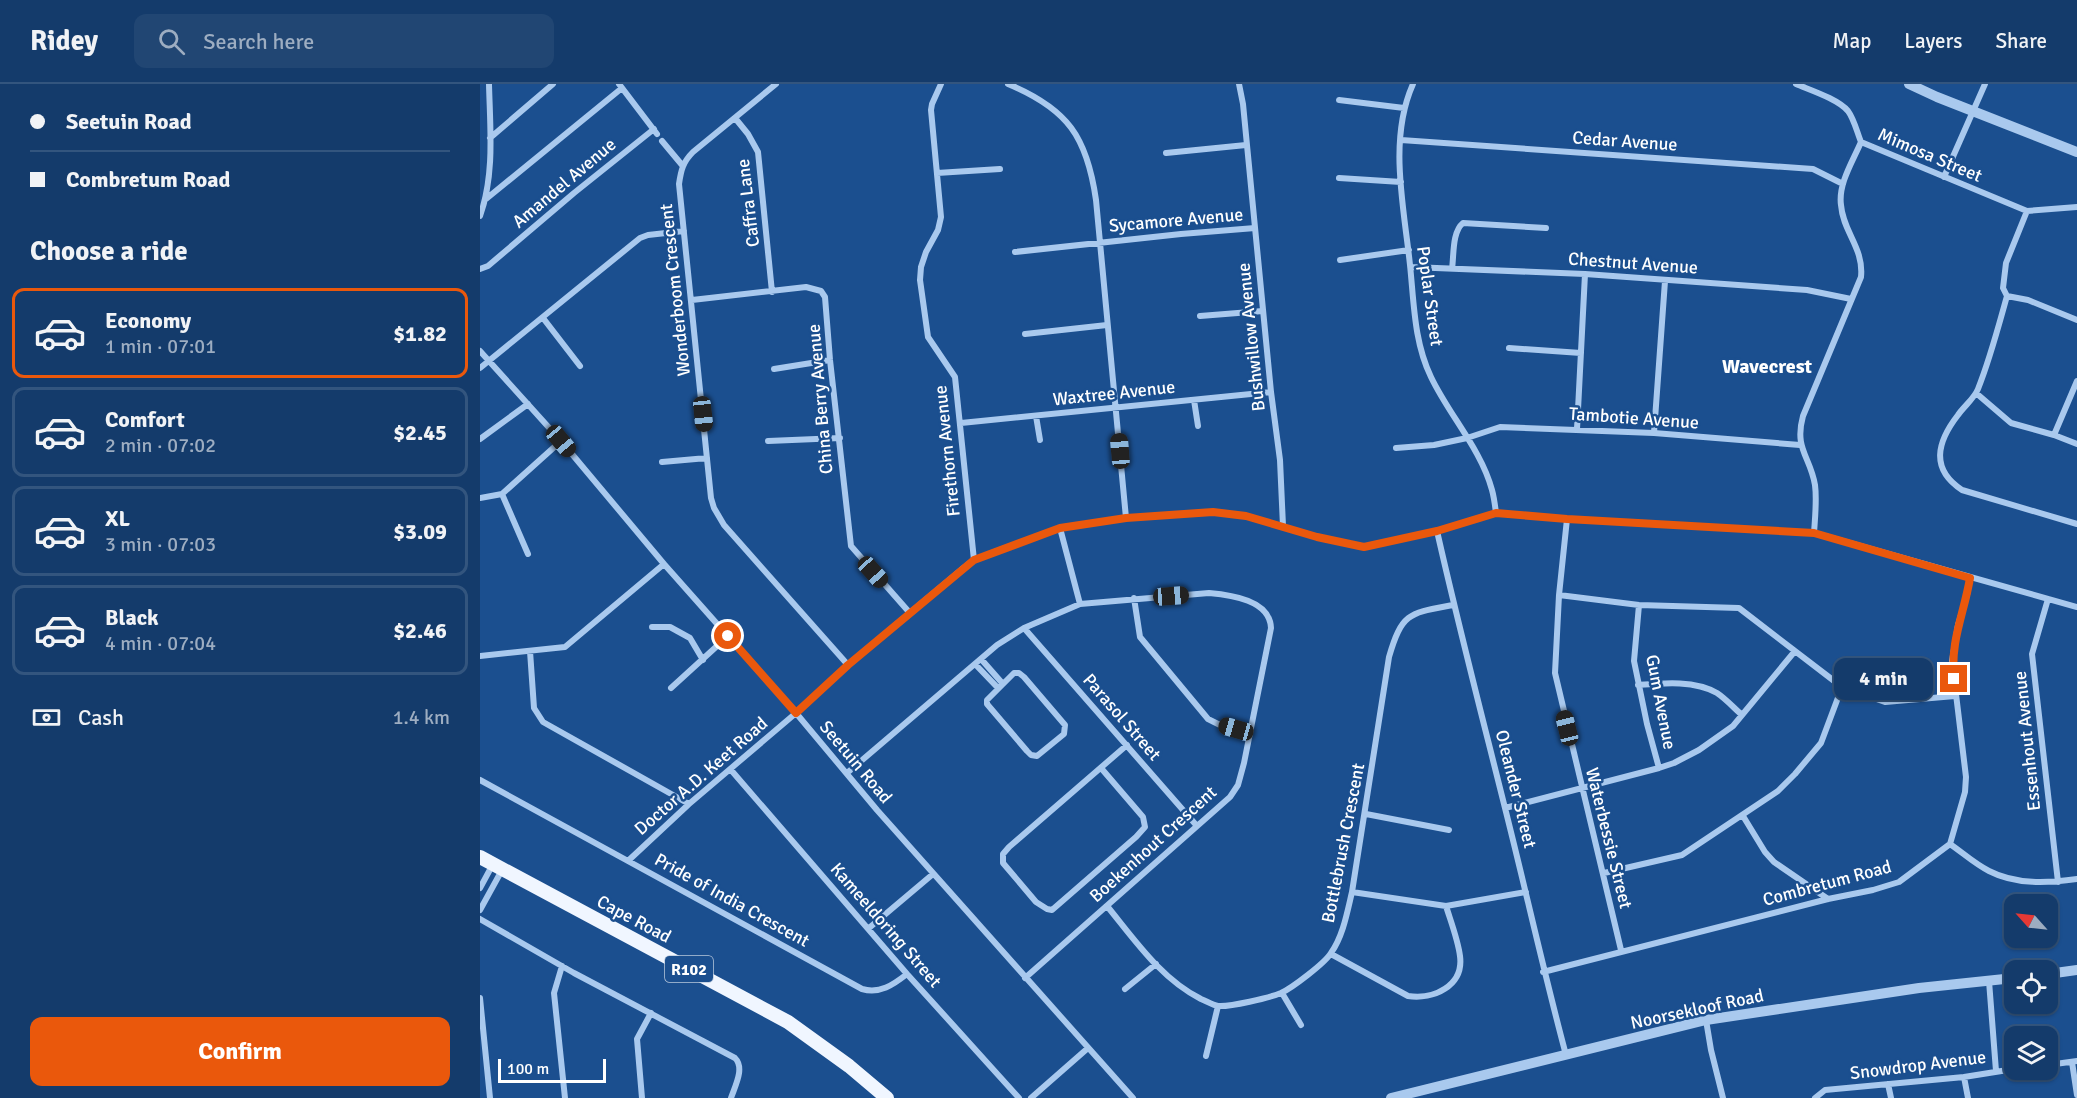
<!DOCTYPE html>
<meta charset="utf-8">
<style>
:root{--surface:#143b6b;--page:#214673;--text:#f1f3f6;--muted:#9dadc1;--line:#33557e;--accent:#ea580c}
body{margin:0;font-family:Signika,sans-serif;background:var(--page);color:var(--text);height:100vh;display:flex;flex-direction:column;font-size:22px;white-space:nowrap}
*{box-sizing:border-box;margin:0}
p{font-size:20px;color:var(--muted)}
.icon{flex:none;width:33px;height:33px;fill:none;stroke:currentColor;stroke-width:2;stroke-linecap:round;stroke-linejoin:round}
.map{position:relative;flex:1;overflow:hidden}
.panel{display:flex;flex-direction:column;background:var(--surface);width:480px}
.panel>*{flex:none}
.top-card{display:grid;align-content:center;height:132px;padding:0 30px;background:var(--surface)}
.needle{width:39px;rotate:297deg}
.tools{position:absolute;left:1524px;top:810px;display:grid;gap:12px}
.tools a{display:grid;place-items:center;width:54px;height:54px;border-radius:12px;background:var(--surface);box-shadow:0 2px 4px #0004,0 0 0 2px var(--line);font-size:30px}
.scale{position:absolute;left:18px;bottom:15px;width:108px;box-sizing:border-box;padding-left:6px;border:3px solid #fff;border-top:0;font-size:16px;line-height:21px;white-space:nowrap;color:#fff;-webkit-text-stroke:4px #1b4f8f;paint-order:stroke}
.end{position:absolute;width:27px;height:27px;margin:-14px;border:8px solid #ea580c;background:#fff;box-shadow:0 0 0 3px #fff}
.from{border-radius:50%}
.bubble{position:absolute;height:42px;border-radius:12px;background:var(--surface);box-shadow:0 2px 4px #0004,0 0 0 2px var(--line);font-size:20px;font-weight:700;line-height:42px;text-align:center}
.car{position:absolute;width:18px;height:36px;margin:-18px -9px;border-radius:8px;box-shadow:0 0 4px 2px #0007;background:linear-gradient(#222 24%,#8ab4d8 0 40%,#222 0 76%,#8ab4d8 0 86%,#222 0)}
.top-card b{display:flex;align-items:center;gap:21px;height:57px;font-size:22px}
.top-card b+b{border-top:2px solid var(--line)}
.top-card i{width:15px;height:15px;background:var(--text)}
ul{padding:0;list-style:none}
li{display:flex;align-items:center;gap:18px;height:90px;margin:0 12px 9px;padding:0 18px;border:3px solid var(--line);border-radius:12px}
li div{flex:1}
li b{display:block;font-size:22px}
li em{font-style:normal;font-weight:700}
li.on{border-color:var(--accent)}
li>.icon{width:54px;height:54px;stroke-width:1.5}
h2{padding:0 30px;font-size:27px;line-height:72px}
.pay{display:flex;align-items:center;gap:15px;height:66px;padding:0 30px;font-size:22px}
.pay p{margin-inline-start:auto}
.cta{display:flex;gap:12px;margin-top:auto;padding:12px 30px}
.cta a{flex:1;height:69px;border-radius:12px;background:var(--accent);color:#fff;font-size:24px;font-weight:700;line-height:69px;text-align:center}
header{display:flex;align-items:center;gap:36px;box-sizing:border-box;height:84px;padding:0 30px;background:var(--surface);border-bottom:2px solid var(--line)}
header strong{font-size:28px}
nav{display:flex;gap:33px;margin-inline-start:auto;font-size:21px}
.search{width:420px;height:54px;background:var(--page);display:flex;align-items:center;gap:15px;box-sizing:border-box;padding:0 21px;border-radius:12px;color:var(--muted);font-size:22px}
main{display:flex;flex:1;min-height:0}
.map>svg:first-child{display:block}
</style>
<header>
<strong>Ridey</strong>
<div class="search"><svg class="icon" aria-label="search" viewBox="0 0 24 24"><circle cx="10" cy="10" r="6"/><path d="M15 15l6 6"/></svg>Search here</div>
<nav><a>Map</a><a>Layers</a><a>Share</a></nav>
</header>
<main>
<section class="panel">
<div class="top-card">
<b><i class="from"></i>Seetuin Road</b>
<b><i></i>Combretum Road</b>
</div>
<h2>Choose a ride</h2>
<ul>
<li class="on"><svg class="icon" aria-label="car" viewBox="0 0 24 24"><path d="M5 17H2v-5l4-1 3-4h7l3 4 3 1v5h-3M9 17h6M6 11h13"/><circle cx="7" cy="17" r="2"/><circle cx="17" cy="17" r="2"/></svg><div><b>Economy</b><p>1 min · 07:01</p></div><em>$1.82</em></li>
<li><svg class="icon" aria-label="car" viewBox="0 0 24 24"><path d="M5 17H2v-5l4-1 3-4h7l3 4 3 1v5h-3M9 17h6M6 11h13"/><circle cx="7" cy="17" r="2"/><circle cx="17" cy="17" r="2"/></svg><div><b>Comfort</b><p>2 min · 07:02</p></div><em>$2.45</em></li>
<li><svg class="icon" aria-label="car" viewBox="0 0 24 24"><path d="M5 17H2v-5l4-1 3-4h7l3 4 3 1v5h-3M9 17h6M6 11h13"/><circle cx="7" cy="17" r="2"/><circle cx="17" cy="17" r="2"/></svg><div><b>XL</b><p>3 min · 07:03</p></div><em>$3.09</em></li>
<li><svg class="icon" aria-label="car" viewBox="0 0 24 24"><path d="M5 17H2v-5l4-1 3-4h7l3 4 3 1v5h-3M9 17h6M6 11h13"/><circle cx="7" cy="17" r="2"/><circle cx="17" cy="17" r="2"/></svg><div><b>Black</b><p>4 min · 07:04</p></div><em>$2.46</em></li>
</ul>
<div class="pay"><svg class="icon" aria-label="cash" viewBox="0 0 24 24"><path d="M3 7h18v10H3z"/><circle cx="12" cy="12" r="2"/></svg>Cash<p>1.4 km</p></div>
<div class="cta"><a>Confirm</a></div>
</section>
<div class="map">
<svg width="1597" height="1014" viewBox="0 0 1597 1014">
<rect width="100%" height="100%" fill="#1b4f8f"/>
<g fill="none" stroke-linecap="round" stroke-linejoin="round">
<path stroke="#a9c9ee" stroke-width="6" d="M139,0L177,50
M296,0L213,68C203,78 201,86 199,100L231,414L234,424L244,441L368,581
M461,0L452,20L451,26L461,133L458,146L446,168L441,183L440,196L448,253L475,293L494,476
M528,0C588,25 607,53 616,116L646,434
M759,0L763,20L791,308L800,376L803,442
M933,0C908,56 924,123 930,181C934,219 934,258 951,293C969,331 1001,365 1012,406C1014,413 1015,421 1016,429
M1316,0C1330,6 1358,15 1368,27C1374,35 1377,48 1381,58
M859,16L924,24
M255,34L268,50L278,68L292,208
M10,54L73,0
M921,56L1333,85L1363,100
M182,57L202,81
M1381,58L1547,127L1597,123
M686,69L766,61
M457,89L520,85
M1464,93L1505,0
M859,94L921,98
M6,115L142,4
M1547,127L1526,179L1523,204L1527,212C1518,244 1510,275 1498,305C1494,315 1484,322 1478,331C1457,358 1450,385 1482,406L1597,440
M0,132C15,90 10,43 9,0
M535,168L701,150L775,144
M860,176L929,166
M931,183L1105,190L1327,206L1371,215
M0,185L8,182L94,109L174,45
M972,185C974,171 972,148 983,139L1066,144
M1527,212L1548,216L1597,236
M212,216L326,203L341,207L345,213L350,276L371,462L429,528
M720,232L783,227
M63,234L100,282
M545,250L627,241
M1029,264L1101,269
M0,267L81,357L184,480L316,629L397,726L653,1014
M0,284L160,154L168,151L204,147
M294,285L350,276
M1496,309L1531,339L1574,351L1597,360
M714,316L718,342
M556,332L560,356
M481,339L791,308
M1097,345L1105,190
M1174,349L1185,197
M1574,351L1597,297
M0,355L48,320
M288,357L360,354
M916,364L954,361L987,354L1020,343L1174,349L1320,361
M182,378L227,374
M22,410L48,470
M0,414L22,410L81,357
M1087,435L1079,511L1075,589L1141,866
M580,444L600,520
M957,447C978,540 1002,632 1025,724C1046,807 1064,889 1086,971
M1334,449C1335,434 1337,416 1335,401C1330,372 1314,365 1323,332L1381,193C1384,164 1363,148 1361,121C1358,100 1373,77 1381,58
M1079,511L1159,521L1259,524L1362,603L1405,618L1475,612
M654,514L660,553L728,635L742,642L769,649
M1568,515L1552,570L1578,798
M1159,521L1154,577L1167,640L1179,684
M172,543H190L210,554L223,576
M544,544L717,742
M50,567L54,624L63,638L209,720
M0,572L85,563L184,480
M501,575L523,600
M495,580L518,604
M534,589H539L544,593L585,641L584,650L557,672L551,671L547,667L507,620V616Z
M1158,601C1183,599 1215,596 1237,609C1246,615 1254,624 1262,631
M191,604L248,552
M621,684L663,733L665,743L656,753L572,826L567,825L556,818L523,779V770L529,763L647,661
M251,686L427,890L539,1014
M367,689L517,561L544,544L600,520L729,509C751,511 790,516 791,544L764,679L758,701L750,713L545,894
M0,696L382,905C400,910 413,901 427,890
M1025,724L1179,684L1194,679L1219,666L1253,642L1315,567
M886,730L969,746
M1263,732L1285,768L1294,778L1348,815
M1470,760C1483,769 1495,780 1509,787C1536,801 1568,799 1597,795
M149,776L209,720L316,629L368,581L481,486L494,476L517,467L580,444L646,434L733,428L766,432L837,453L884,463L957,447L1016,429L1087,435L1334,449L1597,523
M1124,789L1202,771L1298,707L1315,690L1341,659L1362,603
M0,804L13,780
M872,808L966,822L1046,808
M627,822C654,855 681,895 721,915C726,917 733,921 738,922C750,923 789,914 801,909C812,904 845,879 851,869C863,852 867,829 872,808L909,573C922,528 930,529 973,521
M0,826L22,786
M0,835L94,889L255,974C265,984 255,1002 251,1014
M389,844L453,790
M851,870L928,912C953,916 984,902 980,872C978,856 971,838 966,822
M82,882L74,909L85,1014
M1063,888L1348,815L1393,806L1419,798L1470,760L1485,708L1486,693L1472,577L1478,541L1487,511L1490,494
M1509,897L1516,987
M645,905L676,880
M802,909L821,941
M0,914L10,1014
M1226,936L1231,966L1243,1014
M726,972L738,922
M1592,978L1597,1011
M1568,981L1597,977
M1484,993L1488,1014
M1408,1000L1411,1014
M162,1014L157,955L171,929
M551,1014L608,964
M1335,1014L1345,1006L1484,993L1534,985"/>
<path stroke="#a9c9ee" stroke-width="10" d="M1429,0L1457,13L1597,68
M1568,890L1597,886
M911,1014L1226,936L1439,904L1534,894"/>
<path stroke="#f0f6ff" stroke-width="14" d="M0,773L308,938L369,982L407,1014"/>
</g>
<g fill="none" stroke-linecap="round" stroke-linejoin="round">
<path stroke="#ea580c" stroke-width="8" d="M248,552L316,629L368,581L494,476L580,444L646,434L733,428L766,432L837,453L884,463L957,447L1016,429L1087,435L1334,449L1490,494C1484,530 1470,557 1474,595"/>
</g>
<g text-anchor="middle" stroke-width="5" stroke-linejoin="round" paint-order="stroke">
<rect fill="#1b4f8f" stroke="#bbcadd" stroke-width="1.5" x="185" y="872" width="48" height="26" rx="4.5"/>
<g font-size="16" font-weight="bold" fill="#fff">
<text x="209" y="891">R102</text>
</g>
<g font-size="18" fill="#fff" stroke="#1b4f8f">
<text transform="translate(1145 57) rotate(4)" y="6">Cedar Avenue</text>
<text transform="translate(1450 71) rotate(23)" y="6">Mimosa Street</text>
<text transform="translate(84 99) rotate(-40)" y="6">Amandel Avenue</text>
<text transform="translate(268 119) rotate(-97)" y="6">Caffra Lane</text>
<text transform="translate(696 136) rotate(-5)" y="6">Sycamore Avenue</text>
<text transform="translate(1153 179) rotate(4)" y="6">Chestnut Avenue</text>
<text transform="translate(195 206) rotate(-96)" y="6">Wonderboom Crescent</text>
<text transform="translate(950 212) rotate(82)" y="6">Poplar Street</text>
<text transform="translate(771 253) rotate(-96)" y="6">Bushwillow Avenue</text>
<text transform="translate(634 309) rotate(-6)" y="6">Waxtree Avenue</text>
<text transform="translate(340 315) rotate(-95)" y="6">China Berry Avenue</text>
<text transform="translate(1154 334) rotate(4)" y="6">Tambotie Avenue</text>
<text transform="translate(467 367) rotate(-96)" y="6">Firethorn Avenue</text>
<text transform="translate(1181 618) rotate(79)" y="6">Gum Avenue</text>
<text transform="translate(642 633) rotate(49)" y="6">Parasol Street</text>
<text transform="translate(1547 657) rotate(-96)" y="6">Essenhout Avenue</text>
<text transform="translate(376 678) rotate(50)" y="6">Seetuin Road</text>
<text transform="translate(221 692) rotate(-41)" y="6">Doctor A.D. Keet Road</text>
<text transform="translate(1036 705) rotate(76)" y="6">Oleander Street</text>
<text transform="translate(1129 754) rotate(76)" y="6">Waterbessie Street</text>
<text transform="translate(863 759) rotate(-79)" y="6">Bottlebrush Crescent</text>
<text transform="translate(673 760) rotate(-42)" y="6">Boekenhout Crescent</text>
<text transform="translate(1347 799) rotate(-15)" y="6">Combretum Road</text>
<text transform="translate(252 816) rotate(29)" y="6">Pride of India Crescent</text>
<text transform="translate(154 835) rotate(28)" y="6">Cape Road</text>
<text transform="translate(406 841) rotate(49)" y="6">Kameeldoring Street</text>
<text transform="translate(1217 925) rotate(-12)" y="6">Noorsekloof Road</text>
<text transform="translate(1438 981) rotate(-7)" y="6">Snowdrop Avenue</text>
</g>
<g font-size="20" font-weight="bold" fill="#fff" stroke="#1b4f8f">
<text x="1287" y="289">Wavecrest</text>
</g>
</g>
</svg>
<div class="tools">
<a><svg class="needle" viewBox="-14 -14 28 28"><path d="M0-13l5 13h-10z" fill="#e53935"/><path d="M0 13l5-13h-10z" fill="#9dadc1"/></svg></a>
<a><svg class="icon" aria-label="locate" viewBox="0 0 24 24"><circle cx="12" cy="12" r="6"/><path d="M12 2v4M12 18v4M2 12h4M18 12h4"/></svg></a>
<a><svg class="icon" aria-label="layers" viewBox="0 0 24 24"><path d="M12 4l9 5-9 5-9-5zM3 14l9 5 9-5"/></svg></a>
</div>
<div class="scale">100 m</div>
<i class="end from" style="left:248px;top:552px"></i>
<i class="end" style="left:1474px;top:595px"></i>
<div class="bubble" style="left:1354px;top:574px;width:99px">4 min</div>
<i class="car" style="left:223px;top:330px;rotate:174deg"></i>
<i class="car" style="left:81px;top:357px;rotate:140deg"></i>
<i class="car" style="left:640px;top:367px;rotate:355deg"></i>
<i class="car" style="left:393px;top:488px;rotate:138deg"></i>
<i class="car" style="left:691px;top:512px;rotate:86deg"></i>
<i class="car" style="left:1087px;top:644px;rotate:346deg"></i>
<i class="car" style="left:756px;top:645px;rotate:286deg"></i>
</div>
</main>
